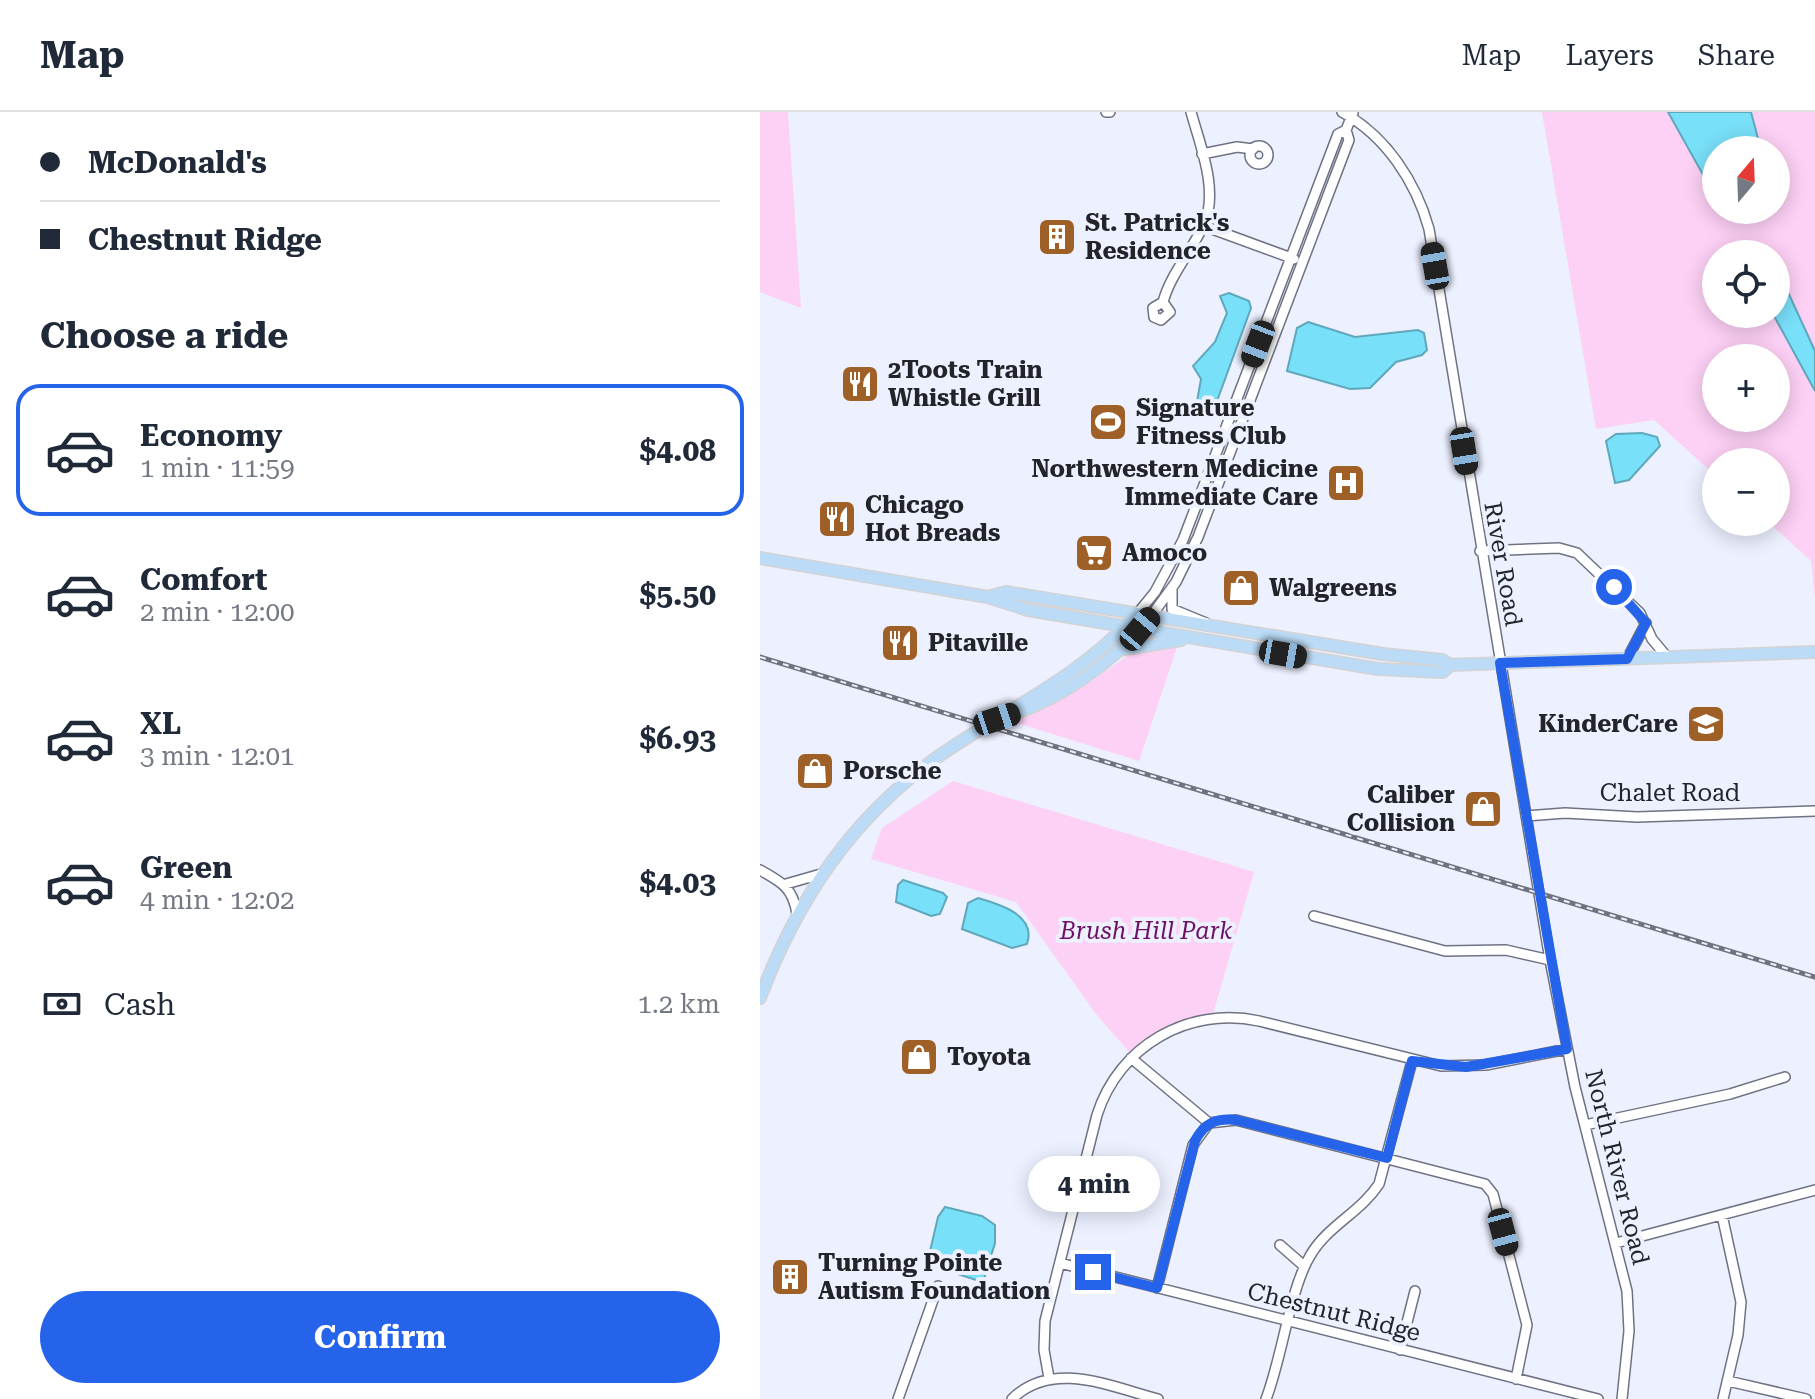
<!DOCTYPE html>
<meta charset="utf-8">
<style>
:root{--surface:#fff;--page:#f2f2f3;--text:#1f2937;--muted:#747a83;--line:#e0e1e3;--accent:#2563eb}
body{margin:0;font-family:"Roboto Serif",serif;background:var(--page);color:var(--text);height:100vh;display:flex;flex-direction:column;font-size:30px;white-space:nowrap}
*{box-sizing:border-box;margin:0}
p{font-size:26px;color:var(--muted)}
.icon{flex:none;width:44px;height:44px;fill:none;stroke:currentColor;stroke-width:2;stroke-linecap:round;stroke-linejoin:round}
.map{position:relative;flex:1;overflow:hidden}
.side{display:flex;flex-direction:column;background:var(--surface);width:760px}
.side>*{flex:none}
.top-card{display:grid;align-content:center;height:176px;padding:0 40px;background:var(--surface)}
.needle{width:52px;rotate:19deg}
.fabs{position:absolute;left:942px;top:24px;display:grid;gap:16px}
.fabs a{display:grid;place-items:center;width:88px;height:88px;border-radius:50%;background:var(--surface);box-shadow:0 4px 20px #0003;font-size:40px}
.end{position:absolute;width:36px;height:36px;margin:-18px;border:10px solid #2563eb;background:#fff;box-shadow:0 0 0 4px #fff}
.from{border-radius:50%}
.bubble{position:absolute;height:56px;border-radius:28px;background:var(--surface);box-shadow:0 4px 20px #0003;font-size:26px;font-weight:700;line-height:56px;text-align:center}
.car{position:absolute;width:24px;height:48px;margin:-24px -12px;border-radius:10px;box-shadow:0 0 6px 2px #0007;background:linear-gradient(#222 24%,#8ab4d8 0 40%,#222 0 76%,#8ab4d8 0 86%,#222 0)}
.top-card b{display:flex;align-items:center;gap:28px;height:76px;font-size:30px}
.top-card b+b{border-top:2px solid var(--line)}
.top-card i{width:20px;height:20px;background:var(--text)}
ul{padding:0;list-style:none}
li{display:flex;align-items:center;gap:24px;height:132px;margin:0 16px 12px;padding:0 24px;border:4px solid transparent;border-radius:24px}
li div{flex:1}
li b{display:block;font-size:30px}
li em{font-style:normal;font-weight:700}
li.active{border-color:var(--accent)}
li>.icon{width:72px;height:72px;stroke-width:1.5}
h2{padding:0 40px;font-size:36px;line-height:96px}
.pay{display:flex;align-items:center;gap:20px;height:88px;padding:0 40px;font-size:30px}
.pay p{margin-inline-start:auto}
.button{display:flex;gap:16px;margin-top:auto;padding:16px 40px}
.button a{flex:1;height:92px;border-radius:48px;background:var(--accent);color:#fff;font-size:32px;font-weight:700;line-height:92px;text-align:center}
header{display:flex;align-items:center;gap:48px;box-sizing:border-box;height:112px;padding:0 40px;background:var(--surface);border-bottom:2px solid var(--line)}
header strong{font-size:38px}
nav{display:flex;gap:44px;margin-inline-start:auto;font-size:28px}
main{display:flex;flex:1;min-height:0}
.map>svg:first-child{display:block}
</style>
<header>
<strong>Map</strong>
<nav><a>Map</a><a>Layers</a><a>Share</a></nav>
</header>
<main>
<section class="side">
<div class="top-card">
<b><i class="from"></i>McDonald's</b>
<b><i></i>Chestnut Ridge</b>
</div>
<h2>Choose a ride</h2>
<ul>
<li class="active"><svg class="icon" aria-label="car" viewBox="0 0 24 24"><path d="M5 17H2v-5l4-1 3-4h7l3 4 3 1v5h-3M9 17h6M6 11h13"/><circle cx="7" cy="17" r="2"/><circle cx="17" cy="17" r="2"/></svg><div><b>Economy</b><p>1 min · 11:59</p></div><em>$4.08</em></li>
<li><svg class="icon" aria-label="car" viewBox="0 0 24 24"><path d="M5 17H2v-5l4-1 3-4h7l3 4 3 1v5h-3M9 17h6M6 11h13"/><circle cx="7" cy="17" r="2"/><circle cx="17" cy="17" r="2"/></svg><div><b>Comfort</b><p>2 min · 12:00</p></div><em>$5.50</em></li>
<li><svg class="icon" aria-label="car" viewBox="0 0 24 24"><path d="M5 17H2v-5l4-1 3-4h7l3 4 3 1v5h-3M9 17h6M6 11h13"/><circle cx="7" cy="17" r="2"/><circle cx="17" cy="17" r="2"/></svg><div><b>XL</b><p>3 min · 12:01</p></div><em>$6.93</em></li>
<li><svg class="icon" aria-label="car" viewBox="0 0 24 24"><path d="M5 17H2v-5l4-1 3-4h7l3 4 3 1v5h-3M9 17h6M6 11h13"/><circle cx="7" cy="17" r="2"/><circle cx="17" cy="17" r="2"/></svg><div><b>Green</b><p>4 min · 12:02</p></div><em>$4.03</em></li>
</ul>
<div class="pay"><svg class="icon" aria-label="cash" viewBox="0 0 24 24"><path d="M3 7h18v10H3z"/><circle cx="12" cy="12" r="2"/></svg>Cash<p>1.2 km</p></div>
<div class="button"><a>Confirm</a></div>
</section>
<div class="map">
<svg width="1055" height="1287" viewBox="0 0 1055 1287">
<rect width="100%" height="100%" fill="#ecf0ff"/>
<path fill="#fdd0f5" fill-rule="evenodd" d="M0,0H28L41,196L0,180Z
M782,0H1055V486L1051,449L1008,410H1016V350H956V364L894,308L836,317ZM956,38H1016V98H956ZM956,142H1016V202H956ZM956,246H1016V306H956Z
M400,535H417L379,649L250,609L322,576L370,542Z
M193,669L494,760L453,902L412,912L370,941L336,902L256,790L111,747L122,716Z"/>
<path fill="#79e0f9" stroke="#5fa8bb" stroke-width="2" d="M908,0H991L1001,38H956V86Z
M1016,154L1055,239V279L1013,202Z
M469,181L489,189L491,196L453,300L442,303L436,295L441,267L433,254L455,230L467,201L460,184Z
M548,210L595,225L658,218L664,221L667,238L662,243L636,250L610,276L590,277L527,259L537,216Z
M882,321L897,325L900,334L869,368L855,371L846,329L856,322Z
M143,768L183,781L187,785L180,802L171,804L136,790L138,773Z
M218,786C239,792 277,803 267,832L252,836L202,817L208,791Z
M185,1095L222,1104L235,1113V1131L224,1167L216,1168L167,1152L178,1105Z"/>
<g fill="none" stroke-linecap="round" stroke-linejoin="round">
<g stroke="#6e7282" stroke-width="12">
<path id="minor" d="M346,0H350
M582,0C626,24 656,70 669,117L790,848L815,975L867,1179L869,1219L862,1287
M490 43a9 9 0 1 1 18 0a9 9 0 1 1-18 0Z
M442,42L477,35L493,37
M444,114L534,147
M403,190L410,200L401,208L394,205L393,196L403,190C411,161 432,139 444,112C459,79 440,33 431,0
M720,439L799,436L817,441L880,501L892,527L907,545
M412,478V497L446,511
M378,501L395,480L423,428L578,22L586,18L593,1
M392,503L416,470L438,425L589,28L586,18
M867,547L886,511
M766,704L805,701L877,705L1055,699
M0,758C22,770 33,776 37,802
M26,772L61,762
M554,804L685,839L746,838L790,848
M371,946L449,1011
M825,1013L970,982L1025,965
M962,1103L981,1190L978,1223L963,1287
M856,1131L1055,1078
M520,1133L544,1154
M300,1151L838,1287
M397,1176L433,1033L449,1011L476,1008L725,1072L733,1082L767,1213L756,1267
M640,1238L655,1179
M289,1266L284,1238L285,1209L337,1003C359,934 428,894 499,909L681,954L726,953L807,937
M968,1269L1046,1287
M138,1287L178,1174
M252,1287C293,1247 351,1275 398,1287
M506,1287C522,1246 530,1177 550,1144C567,1114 600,1101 619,1072L652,949"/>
</g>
<g stroke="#d3d3d4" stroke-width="14">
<path id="major" d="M0,446L228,485L268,498L618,557L683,560L690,553
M228,485L246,480L623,542L682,548L690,553L1055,540
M359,538L421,528
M250,603C300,587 349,553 384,513
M0,886C37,788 92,705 179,644C242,600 316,567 369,510"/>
</g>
<use href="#minor" stroke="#fff" stroke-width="9"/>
<use href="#major" stroke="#bbdbf6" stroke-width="11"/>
<g stroke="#70737d" stroke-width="5">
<path id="rail" d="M0,545L1055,865"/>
</g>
<use href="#rail" stroke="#ecf0ff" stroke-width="2" stroke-dasharray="6" stroke-linecap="butt"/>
</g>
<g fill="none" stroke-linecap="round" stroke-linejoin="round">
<path stroke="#2563eb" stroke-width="10" d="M333,1160L397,1176L435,1029C444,1011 456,1006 476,1008L627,1046L652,949L706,955L807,937L740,551L867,547L886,511L854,475"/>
</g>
<defs>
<g id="building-square" transform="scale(2)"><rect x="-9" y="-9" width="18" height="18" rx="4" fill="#9f6027" stroke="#ecf0ff"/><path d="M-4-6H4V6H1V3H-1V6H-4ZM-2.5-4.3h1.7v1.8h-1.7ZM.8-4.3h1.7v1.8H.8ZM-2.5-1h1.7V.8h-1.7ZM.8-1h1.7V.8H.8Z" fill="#fff"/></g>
<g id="restaurant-square" transform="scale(2)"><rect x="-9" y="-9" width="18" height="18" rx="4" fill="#9f6027" stroke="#ecf0ff"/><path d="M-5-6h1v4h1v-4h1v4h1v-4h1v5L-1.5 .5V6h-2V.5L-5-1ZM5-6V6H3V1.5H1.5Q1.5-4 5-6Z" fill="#fff"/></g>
<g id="stadium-square" transform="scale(2)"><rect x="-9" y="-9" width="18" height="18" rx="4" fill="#9f6027" stroke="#ecf0ff"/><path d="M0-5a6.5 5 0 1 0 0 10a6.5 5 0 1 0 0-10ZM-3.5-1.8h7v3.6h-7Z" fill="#fff"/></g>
<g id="hospital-square" transform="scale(2)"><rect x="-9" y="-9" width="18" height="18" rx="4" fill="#9f6027" stroke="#ecf0ff"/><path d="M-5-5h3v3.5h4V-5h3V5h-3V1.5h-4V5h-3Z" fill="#fff"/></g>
<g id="supermarket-square" transform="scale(2)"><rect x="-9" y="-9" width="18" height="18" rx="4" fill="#9f6027" stroke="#ecf0ff"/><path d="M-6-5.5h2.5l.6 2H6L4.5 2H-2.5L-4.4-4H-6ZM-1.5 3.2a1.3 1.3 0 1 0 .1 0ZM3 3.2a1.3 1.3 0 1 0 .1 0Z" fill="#fff"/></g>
<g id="shop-square" transform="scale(2)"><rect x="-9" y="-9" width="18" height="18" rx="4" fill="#9f6027" stroke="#ecf0ff"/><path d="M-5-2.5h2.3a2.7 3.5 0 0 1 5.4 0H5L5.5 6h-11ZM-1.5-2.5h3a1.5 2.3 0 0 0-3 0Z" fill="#fff"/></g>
<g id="school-square" transform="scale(2)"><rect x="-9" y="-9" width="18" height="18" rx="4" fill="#9f6027" stroke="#ecf0ff"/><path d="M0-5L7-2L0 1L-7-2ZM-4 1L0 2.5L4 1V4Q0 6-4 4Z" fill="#fff"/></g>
</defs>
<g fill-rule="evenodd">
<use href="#building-square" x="297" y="125"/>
<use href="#restaurant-square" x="100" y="272"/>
<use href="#stadium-square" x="348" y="310"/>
<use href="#hospital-square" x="586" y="371"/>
<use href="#restaurant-square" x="77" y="407"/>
<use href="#supermarket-square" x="334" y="441"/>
<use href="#shop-square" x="481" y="476"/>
<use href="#restaurant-square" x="140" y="531"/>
<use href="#school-square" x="946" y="612"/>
<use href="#shop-square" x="55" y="659"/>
<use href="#shop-square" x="723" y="697"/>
<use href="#shop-square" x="159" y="945"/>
<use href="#building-square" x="30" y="1165"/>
</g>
<g text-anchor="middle" stroke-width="8" stroke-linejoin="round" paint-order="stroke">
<g font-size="24" font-weight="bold" fill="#22242a" stroke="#ecf0ff" text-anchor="start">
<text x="325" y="119">St. Patrick's<tspan x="325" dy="28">Residence</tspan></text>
<text x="128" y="266">2Toots Train<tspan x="128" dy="28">Whistle Grill</tspan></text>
<text x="376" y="304">Signature<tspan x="376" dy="28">Fitness Club</tspan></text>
<text x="558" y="365" text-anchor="end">Northwestern Medicine<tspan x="558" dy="28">Immediate Care</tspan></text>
<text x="105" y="401">Chicago<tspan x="105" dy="28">Hot Breads</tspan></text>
<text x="362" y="449">Amoco</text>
<text x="509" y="484">Walgreens</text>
<text x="168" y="539">Pitaville</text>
<text x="918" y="620" text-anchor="end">KinderCare</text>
<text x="83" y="667">Porsche</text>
<text x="695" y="691" text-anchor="end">Caliber<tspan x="695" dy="28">Collision</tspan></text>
<text x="187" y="953">Toyota</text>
<text x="58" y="1159">Turning Pointe<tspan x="58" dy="28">Autism Foundation</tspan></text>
</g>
<g font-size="24" fill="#22242a" stroke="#ecf0ff">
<text transform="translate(743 452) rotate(80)" y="8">River Road</text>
<text x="910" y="689">Chalet Road</text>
<text transform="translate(857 1055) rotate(76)" y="8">North River Road</text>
<text transform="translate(574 1200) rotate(14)" y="8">Chestnut Ridge</text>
</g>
<g font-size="24" font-style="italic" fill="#6e1066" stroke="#ecf0ff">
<text x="386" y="827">Brush Hill Park</text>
</g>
</g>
</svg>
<div class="fabs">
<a><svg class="needle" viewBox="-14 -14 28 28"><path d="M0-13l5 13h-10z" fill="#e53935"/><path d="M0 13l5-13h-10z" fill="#747a83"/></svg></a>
<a><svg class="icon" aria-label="locate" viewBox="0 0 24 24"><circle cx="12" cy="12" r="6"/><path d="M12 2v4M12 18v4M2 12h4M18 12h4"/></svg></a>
<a>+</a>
<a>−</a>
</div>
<i class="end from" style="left:854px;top:475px"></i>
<i class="end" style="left:333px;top:1160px"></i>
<div class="bubble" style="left:268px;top:1044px;width:132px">4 min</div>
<i class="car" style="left:675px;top:154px;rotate:350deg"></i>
<i class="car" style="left:498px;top:232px;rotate:201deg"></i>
<i class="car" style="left:704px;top:339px;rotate:171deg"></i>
<i class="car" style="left:380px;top:517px;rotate:40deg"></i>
<i class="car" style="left:523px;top:542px;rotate:100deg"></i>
<i class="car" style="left:237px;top:607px;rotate:72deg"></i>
<i class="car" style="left:743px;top:1120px;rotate:165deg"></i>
</div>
</main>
